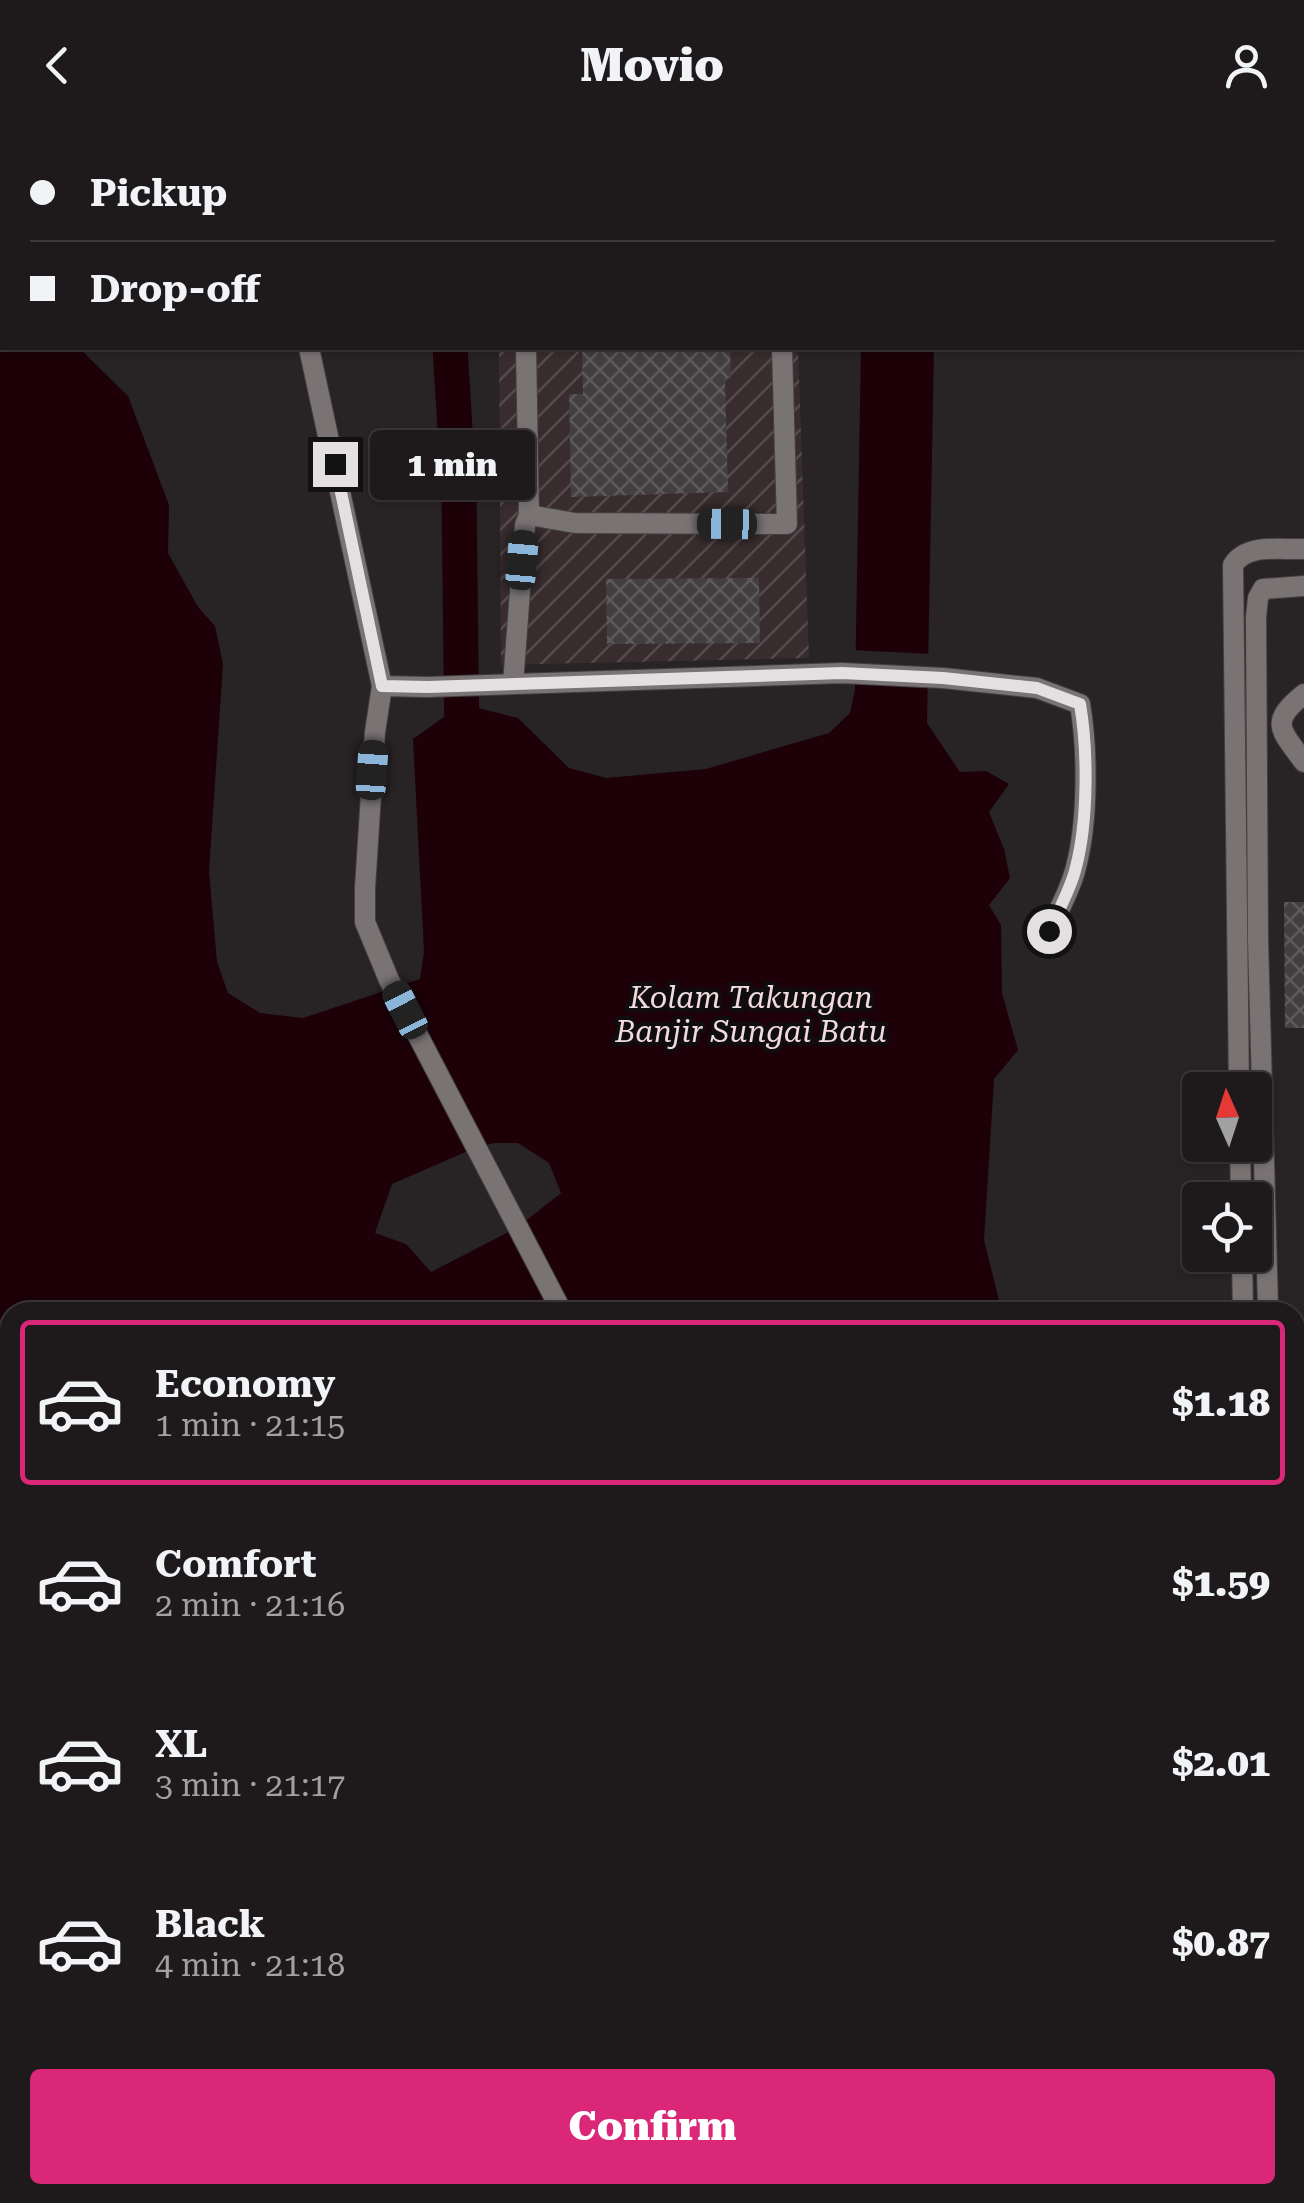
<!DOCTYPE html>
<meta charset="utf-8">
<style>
:root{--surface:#1e1a1b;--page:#2b2728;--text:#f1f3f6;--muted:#a1a1a3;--line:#3c383a;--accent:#db2777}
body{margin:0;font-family:"Roboto Serif",serif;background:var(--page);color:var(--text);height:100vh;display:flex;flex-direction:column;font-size:38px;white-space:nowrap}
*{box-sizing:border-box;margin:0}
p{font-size:32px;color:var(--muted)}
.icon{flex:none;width:55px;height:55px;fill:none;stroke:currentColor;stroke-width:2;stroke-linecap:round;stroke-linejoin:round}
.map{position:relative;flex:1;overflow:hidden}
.side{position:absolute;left:0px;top:1172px;width:1305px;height:902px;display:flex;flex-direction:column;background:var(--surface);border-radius:30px 30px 0 0;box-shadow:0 2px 8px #0004,0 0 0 2px var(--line)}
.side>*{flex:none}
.banner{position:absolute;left:0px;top:0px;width:1305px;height:220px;box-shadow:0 2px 8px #0004,0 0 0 2px var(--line);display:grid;align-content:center;height:220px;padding:0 30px;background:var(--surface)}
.needle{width:65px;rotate:357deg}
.buttons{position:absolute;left:1182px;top:942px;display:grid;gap:20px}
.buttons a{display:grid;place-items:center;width:90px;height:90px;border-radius:10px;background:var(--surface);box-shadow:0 2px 8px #0004,0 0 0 2px var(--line);font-size:50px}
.end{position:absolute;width:45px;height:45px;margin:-22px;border:12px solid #e4e0e1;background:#111;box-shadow:0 0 0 5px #111}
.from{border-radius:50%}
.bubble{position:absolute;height:70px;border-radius:10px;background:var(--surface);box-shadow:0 2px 8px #0004,0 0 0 2px var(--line);font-size:32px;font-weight:800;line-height:70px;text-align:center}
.car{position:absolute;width:30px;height:60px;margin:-30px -15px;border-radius:12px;box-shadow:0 0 8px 2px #0007;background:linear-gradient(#222 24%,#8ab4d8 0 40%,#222 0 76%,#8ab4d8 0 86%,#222 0)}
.banner b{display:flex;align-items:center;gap:35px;height:95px;font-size:38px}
.banner b+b{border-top:2px solid var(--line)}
.banner i{width:25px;height:25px;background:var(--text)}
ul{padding:18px 0 0;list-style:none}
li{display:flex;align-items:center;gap:30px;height:165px;margin:0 20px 15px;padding:0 10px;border:5px solid transparent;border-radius:10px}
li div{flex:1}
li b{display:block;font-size:38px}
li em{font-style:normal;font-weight:800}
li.current{border-color:var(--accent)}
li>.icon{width:90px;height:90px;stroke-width:1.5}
.action{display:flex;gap:20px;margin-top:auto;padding:20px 30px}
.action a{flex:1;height:115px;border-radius:10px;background:var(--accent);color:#fff;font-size:40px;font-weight:800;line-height:115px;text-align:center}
header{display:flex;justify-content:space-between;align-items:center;height:130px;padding:0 30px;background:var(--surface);font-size:45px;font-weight:800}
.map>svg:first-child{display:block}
</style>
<header><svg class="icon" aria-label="back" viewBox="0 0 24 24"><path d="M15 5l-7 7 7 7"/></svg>Movio<svg class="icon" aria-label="person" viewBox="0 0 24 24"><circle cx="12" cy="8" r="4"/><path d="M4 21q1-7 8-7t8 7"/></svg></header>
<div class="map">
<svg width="1304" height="2073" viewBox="0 0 1304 2073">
<defs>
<pattern id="industrial-furrows" width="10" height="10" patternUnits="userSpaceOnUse" patternTransform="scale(2.5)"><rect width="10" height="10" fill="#382c2e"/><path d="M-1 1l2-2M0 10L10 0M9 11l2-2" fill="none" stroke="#554a4c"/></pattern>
<pattern id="building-cross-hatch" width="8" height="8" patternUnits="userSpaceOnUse" patternTransform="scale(2.5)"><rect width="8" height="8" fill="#433e3f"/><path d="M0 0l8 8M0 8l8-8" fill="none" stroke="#5e5a5a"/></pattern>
</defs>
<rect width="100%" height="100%" fill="#282324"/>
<path fill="url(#industrial-furrows)" d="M499,218H798L809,528L501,535Z"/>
<path fill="#1d0008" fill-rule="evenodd" d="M0,0H53L52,2H2V218H79L128,266L169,375L168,423L198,477L215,496L223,534L209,741L217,832L228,863L260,883L303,888L420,849L424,822L413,609L462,574L518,588L569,638L606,648L706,639L829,603L850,583L855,559L861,218H934L927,593L960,642L986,641L1009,654L989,682L1004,719L1010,748L989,775L1001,795L1002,863L1018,920L994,949L984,1110L1002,1182H617L615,1179L597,1182H10V2065H695L702,2073H0ZM495,1013H518L549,1033L561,1063L518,1097L431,1142L406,1114L375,1103L392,1054L479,1016Z"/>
<path fill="#282324" d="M851,520L933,524L932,557L850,553Z"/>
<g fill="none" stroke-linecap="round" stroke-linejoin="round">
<path stroke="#1d0008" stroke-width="35" d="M435,0V2
M450,218L459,363L462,621
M889,2065L890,2073"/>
</g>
<path fill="url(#building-cross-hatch)" d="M582,218H730L731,248H725L728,362L571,367L569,264H583Z
M759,448L760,513L607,514L606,449Z
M1284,772H1304V898H1285Z"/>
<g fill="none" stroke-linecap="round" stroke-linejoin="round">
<g stroke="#444041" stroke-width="22">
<path id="minor" d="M262,0V2
M518,0V2
M775,0V2
M309,218L382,556L375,602L365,758V792L389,850L562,1182
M529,385L575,393L787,394L782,218
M513,554L525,395L529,385L526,218
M382,556L427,557L842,543L943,548L1037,558L1080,574C1088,621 1088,691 1076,737C1071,759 1058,781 1049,801
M1304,564C1268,593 1281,600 1304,632
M1239,960L1233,435C1247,413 1280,420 1304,419
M1240,1015L1241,1070
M1242,1125L1243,1182
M1272,1182L1268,1177L1258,810L1256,487L1258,468L1263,459L1304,456
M1295,1202L1304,1205
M1295,1238L1304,1237
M1295,1284H1304
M1295,1586H1304
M1295,1967L1304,1966
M1295,2038H1304
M944,2065V2073
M1253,2065L1254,2073
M758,2073L761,2065
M1060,2073L1061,2065"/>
</g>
<path stroke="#7b7677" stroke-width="4" stroke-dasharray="2.5 8" stroke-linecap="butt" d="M1295,1739H1304"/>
<use href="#minor" stroke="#797374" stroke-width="20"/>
</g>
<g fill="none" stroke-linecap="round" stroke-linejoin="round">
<path stroke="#e4e0e1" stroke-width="12" d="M335,334L382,556L428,557L842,543L943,548L1037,558L1080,574C1088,621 1088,691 1076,737C1071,759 1058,781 1049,801"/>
</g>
<g text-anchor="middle" stroke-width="8" stroke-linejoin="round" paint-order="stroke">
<g font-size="30" font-style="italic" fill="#f2dbdf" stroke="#100d0e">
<text x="751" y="878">Kolam Takungan<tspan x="751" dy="34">Banjir Sungai Batu</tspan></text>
</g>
</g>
</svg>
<div class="buttons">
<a><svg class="needle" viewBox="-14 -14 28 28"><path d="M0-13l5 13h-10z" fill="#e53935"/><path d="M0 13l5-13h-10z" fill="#a1a1a3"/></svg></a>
<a><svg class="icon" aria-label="locate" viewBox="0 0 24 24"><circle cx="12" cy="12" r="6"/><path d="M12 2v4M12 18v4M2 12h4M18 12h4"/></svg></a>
</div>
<i class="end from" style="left:1049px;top:801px"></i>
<i class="end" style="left:335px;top:334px"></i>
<div class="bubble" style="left:370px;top:300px;width:165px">1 min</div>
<i class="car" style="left:727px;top:394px;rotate:271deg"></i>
<i class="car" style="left:522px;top:430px;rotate:5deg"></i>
<i class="car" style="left:372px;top:640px;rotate:4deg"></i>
<i class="car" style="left:405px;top:880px;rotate:333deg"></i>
<div class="banner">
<b><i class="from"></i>Pickup</b>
<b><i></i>Drop-off</b>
</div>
<section class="side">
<ul>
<li class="current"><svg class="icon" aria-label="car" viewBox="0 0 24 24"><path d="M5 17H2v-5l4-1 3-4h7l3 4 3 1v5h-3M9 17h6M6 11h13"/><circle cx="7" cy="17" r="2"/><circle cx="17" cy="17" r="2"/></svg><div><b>Economy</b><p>1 min · 21:15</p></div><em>$1.18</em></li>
<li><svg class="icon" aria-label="car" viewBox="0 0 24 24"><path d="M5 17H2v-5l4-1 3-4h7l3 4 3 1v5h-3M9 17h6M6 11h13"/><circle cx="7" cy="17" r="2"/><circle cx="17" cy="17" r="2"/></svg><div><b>Comfort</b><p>2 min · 21:16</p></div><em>$1.59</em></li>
<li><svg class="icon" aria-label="car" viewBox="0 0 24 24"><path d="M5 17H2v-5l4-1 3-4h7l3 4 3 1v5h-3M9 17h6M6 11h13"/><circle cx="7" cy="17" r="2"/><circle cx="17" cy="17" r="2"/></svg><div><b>XL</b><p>3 min · 21:17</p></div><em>$2.01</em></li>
<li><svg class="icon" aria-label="car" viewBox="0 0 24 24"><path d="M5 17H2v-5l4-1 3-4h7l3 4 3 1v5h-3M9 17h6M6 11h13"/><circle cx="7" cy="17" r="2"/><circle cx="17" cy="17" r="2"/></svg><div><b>Black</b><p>4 min · 21:18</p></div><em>$0.87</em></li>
</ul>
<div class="action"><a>Confirm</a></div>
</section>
</div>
